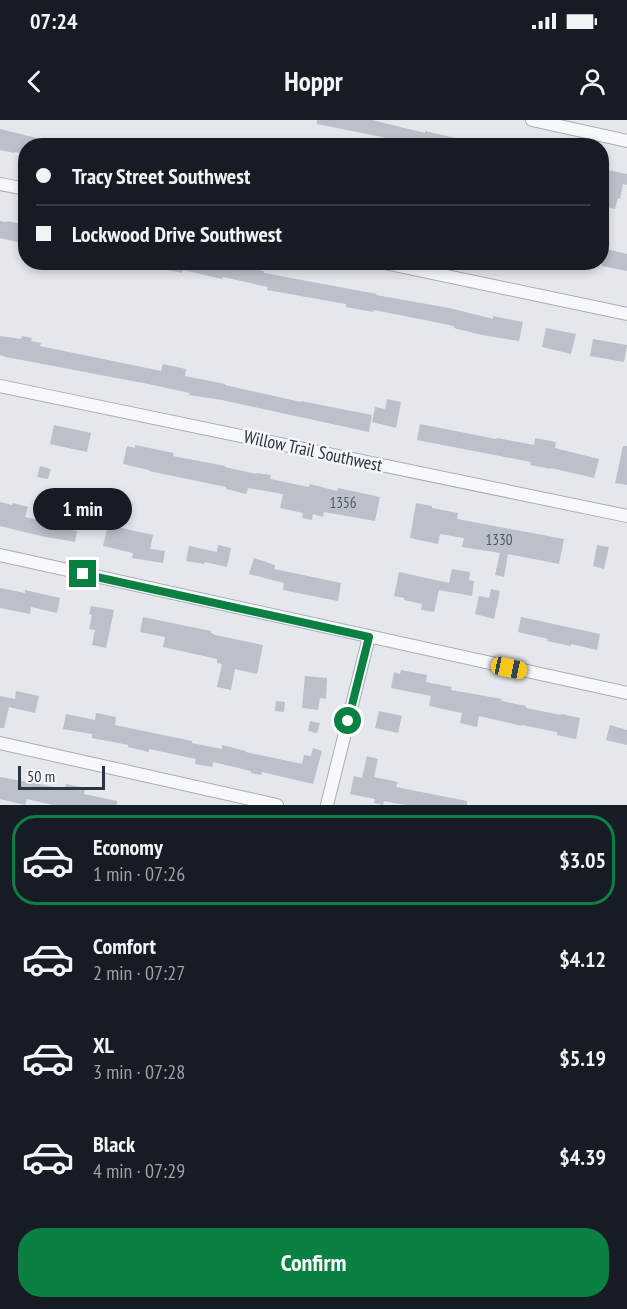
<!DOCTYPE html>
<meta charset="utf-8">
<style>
:root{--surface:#171b24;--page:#20242c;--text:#f1f3f6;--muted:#9ea1a6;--line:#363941;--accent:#0b8043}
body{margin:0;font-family:"PT Sans Narrow",sans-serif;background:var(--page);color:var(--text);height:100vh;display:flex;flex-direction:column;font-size:22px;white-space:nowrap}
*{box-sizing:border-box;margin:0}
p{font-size:20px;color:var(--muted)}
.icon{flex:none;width:33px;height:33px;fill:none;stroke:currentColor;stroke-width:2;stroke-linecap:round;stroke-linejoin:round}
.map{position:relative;height:685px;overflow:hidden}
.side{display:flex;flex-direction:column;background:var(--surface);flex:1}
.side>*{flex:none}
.top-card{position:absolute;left:18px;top:18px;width:591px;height:132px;border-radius:24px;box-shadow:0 3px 9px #0003;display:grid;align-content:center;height:132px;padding:0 18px;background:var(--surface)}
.scale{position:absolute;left:18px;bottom:15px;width:87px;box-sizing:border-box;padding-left:6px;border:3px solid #2b3445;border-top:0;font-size:16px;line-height:21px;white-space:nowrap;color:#2b3445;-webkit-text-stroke:4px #f4f6f9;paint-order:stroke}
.end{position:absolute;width:27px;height:27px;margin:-14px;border:8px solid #0b8043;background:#fff;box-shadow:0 0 0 3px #fff}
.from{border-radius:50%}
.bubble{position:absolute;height:42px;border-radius:21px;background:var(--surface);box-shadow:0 3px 9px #0003;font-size:20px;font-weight:600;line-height:42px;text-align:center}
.car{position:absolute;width:18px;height:36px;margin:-18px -9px;border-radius:8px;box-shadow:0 0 4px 2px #0007;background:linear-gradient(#f5c518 24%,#345 0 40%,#f5c518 0 76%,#345 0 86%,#f5c518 0)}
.top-card b{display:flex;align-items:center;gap:21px;height:57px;font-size:22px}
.top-card b+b{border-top:2px solid var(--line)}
.top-card i{width:15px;height:15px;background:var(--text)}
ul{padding:10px 0 0;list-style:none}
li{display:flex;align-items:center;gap:18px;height:90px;margin:0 12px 9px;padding:0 6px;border:3px solid transparent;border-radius:24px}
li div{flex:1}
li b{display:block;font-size:22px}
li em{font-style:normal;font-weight:600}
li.current{border-color:var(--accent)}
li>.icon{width:54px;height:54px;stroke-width:1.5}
.cta{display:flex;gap:12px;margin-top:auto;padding:12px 18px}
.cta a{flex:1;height:69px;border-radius:24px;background:var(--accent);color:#fff;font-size:24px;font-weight:600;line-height:69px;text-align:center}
.status{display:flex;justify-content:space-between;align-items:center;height:42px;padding:0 30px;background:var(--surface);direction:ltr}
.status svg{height:16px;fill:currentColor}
header{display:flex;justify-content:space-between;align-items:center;height:78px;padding:0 18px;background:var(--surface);font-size:27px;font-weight:600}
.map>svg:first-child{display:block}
</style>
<div class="status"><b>07:24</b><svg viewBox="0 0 49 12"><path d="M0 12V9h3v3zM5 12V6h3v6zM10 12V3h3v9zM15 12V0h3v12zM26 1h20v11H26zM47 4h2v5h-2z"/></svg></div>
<header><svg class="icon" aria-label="back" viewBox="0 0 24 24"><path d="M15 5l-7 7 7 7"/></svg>Hoppr<svg class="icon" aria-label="person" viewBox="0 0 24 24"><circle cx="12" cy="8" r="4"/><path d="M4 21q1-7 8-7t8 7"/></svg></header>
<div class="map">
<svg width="627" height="685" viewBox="0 0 627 685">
<rect width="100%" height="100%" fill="#e4e7ec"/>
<path fill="#bbc0ca" d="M317,0H372L425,13V11L473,22V26H412L382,17L317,4Z
M0,9L53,22L52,26H26V34L15,32L14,33L0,30Z
M603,49L627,54V65L623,64L620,79L618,78L615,89L603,86L606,76L602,75V59Z
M0,101L7,102V101L26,105V124L0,118Z
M602,128L627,134V151L602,146Z
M155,142H226L264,151V153L377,174L376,175L449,188L493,199V196L523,202L519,221L482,215L454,208V206L425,200L374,190L373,192L346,187V184L267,170L268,167L223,157L222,159L183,150L182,153L154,147Z
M546,208L576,214L571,234L542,227Z
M0,216L21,219L22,216L32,218L31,221L41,223L40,226L161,251L163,244L186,249L185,256L225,264V265L301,282V281L372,295L369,312L222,280L189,275L190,273L148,264L6,237L0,235Z
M593,219L627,225L624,242L590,236Z
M387,279L401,282L396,308L372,302L375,287L385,289Z
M420,304L496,319L497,318L534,325L535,318L556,322L555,328L599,339L594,358L551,348V349L530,345L531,342L417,320Z
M54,305L91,313L87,332L50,324Z
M135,325L174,333L173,336L225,346V347L256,354L257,353L271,355L270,359L309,367L310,364L337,371L338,368L380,377L375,401L324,392L323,397L313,394L312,400L302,398L303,393L280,388L283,374L248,368L246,374L226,369V367L149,351V350L123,344L127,326L135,328Z
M623,326H627V365L615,363Z
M40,346L51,349L48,359L37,357Z
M0,382L12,385L13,383L28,387L25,397L54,403V402L72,405L71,410L77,411L75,422L41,416L0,406Z
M416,383L432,386V388L458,393L457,399L564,419L559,444L508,434L504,457L495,455L500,433L462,427L464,418L440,414L438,424L410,418Z
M108,405L153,415L150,429L165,431L163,443L132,438L133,433L103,426Z
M218,425L231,428L227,447L205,442L204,444L186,441L189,426L217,432Z
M597,425L609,427L604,449L593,446Z
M254,438L275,445L274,449L341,463L338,481L283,470L284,463L249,454Z
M452,449L470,452L469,460L474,461L472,476L439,470L434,492L421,490L422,484L404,480V478L394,476L399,452L449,463Z
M0,468L25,473V470L60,478L57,493L31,487L30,494L0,488Z
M491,469L500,471L494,499L475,494L479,476L489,478Z
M91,486L114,490L106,528L92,525L95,510L89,509L92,495L89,494Z
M143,497L211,511V513L215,515L263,525L257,554L235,549L231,570L217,567L222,544L217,543V539L163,527L165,517L140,512Z
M521,497L600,514L597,530L571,524V526L547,521L548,519L518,512Z
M401,550L427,555L426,562L452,567L451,570L502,579L501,581L526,586V588L561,595V594L580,598L576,619L557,615V612L522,605V606L479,596L477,607L460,603L462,593L429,586L431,576L391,568L394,552L400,554Z
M305,556L327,558L326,579L320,578L318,590L302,588Z
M16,571L39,576L35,593L9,587L4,608H0V576L15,579Z
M276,581L285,582L284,592L275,591Z
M379,591L402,596L398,613L375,608Z
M96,593L116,597L115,605L192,621V623L222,629V625L246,631V632L302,644L304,635L311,636L313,628L322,631L313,664L262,652L261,655L251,653V651L213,642L212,647L195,644L196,639L149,629V632L128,627V625L92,618V614L63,609L66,594L95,600Z
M310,601L320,603L317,613L308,611Z
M610,605L627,610V625L606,620Z
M367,636L378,639L374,657L398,662L396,667L467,681V685H405L384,681L383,685L374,683L375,679L350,674L354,656L362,658Z
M0,657L65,669L66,664L85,668L84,674L117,681V685H53L27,679L25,685L0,679Z"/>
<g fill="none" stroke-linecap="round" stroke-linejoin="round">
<g stroke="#a9aeb7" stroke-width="14">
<path id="minor" d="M532,0L627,21
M0,64L26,69
M380,142L627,194
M0,266L627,396
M0,435L627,573
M0,623L277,685
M327,685L369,517"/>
</g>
<use href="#minor" stroke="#f7f8fa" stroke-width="12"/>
</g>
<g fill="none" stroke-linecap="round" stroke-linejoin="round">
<path stroke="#0b8043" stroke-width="8" d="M83,454L369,517L348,601"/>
</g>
<g text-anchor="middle" stroke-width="5" stroke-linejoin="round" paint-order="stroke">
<g font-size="15" fill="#4f5766">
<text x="343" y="388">1356</text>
<text x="499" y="425">1330</text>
</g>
<g font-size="18" fill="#2b3445" stroke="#f4f6f9">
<text transform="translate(313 331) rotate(12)" y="6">Willow Trail Southwest</text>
</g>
</g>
</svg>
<div class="scale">50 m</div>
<i class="end from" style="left:348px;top:601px"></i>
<i class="end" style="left:83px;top:454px"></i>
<div class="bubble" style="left:33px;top:368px;width:99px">1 min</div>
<i class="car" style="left:509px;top:548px;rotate:102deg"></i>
<div class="top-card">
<b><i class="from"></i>Tracy Street Southwest</b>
<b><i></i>Lockwood Drive Southwest</b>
</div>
</div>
<section class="side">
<ul>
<li class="current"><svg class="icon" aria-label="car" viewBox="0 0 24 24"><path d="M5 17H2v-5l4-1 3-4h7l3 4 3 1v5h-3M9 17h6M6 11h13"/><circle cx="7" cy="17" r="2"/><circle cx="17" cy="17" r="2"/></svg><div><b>Economy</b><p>1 min · 07:26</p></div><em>$3.05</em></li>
<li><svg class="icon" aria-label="car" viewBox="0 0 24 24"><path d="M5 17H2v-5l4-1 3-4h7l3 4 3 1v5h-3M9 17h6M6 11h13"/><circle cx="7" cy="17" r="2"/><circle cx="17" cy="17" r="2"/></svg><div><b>Comfort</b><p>2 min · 07:27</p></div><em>$4.12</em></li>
<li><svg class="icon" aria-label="car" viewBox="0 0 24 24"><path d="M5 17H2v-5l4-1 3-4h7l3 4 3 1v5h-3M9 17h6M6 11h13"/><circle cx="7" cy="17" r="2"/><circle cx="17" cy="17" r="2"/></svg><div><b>XL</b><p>3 min · 07:28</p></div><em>$5.19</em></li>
<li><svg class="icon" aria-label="car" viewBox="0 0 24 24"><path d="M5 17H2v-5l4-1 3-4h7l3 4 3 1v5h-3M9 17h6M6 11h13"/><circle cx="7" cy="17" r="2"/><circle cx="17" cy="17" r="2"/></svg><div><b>Black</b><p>4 min · 07:29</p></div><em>$4.39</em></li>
</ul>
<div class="cta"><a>Confirm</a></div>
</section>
